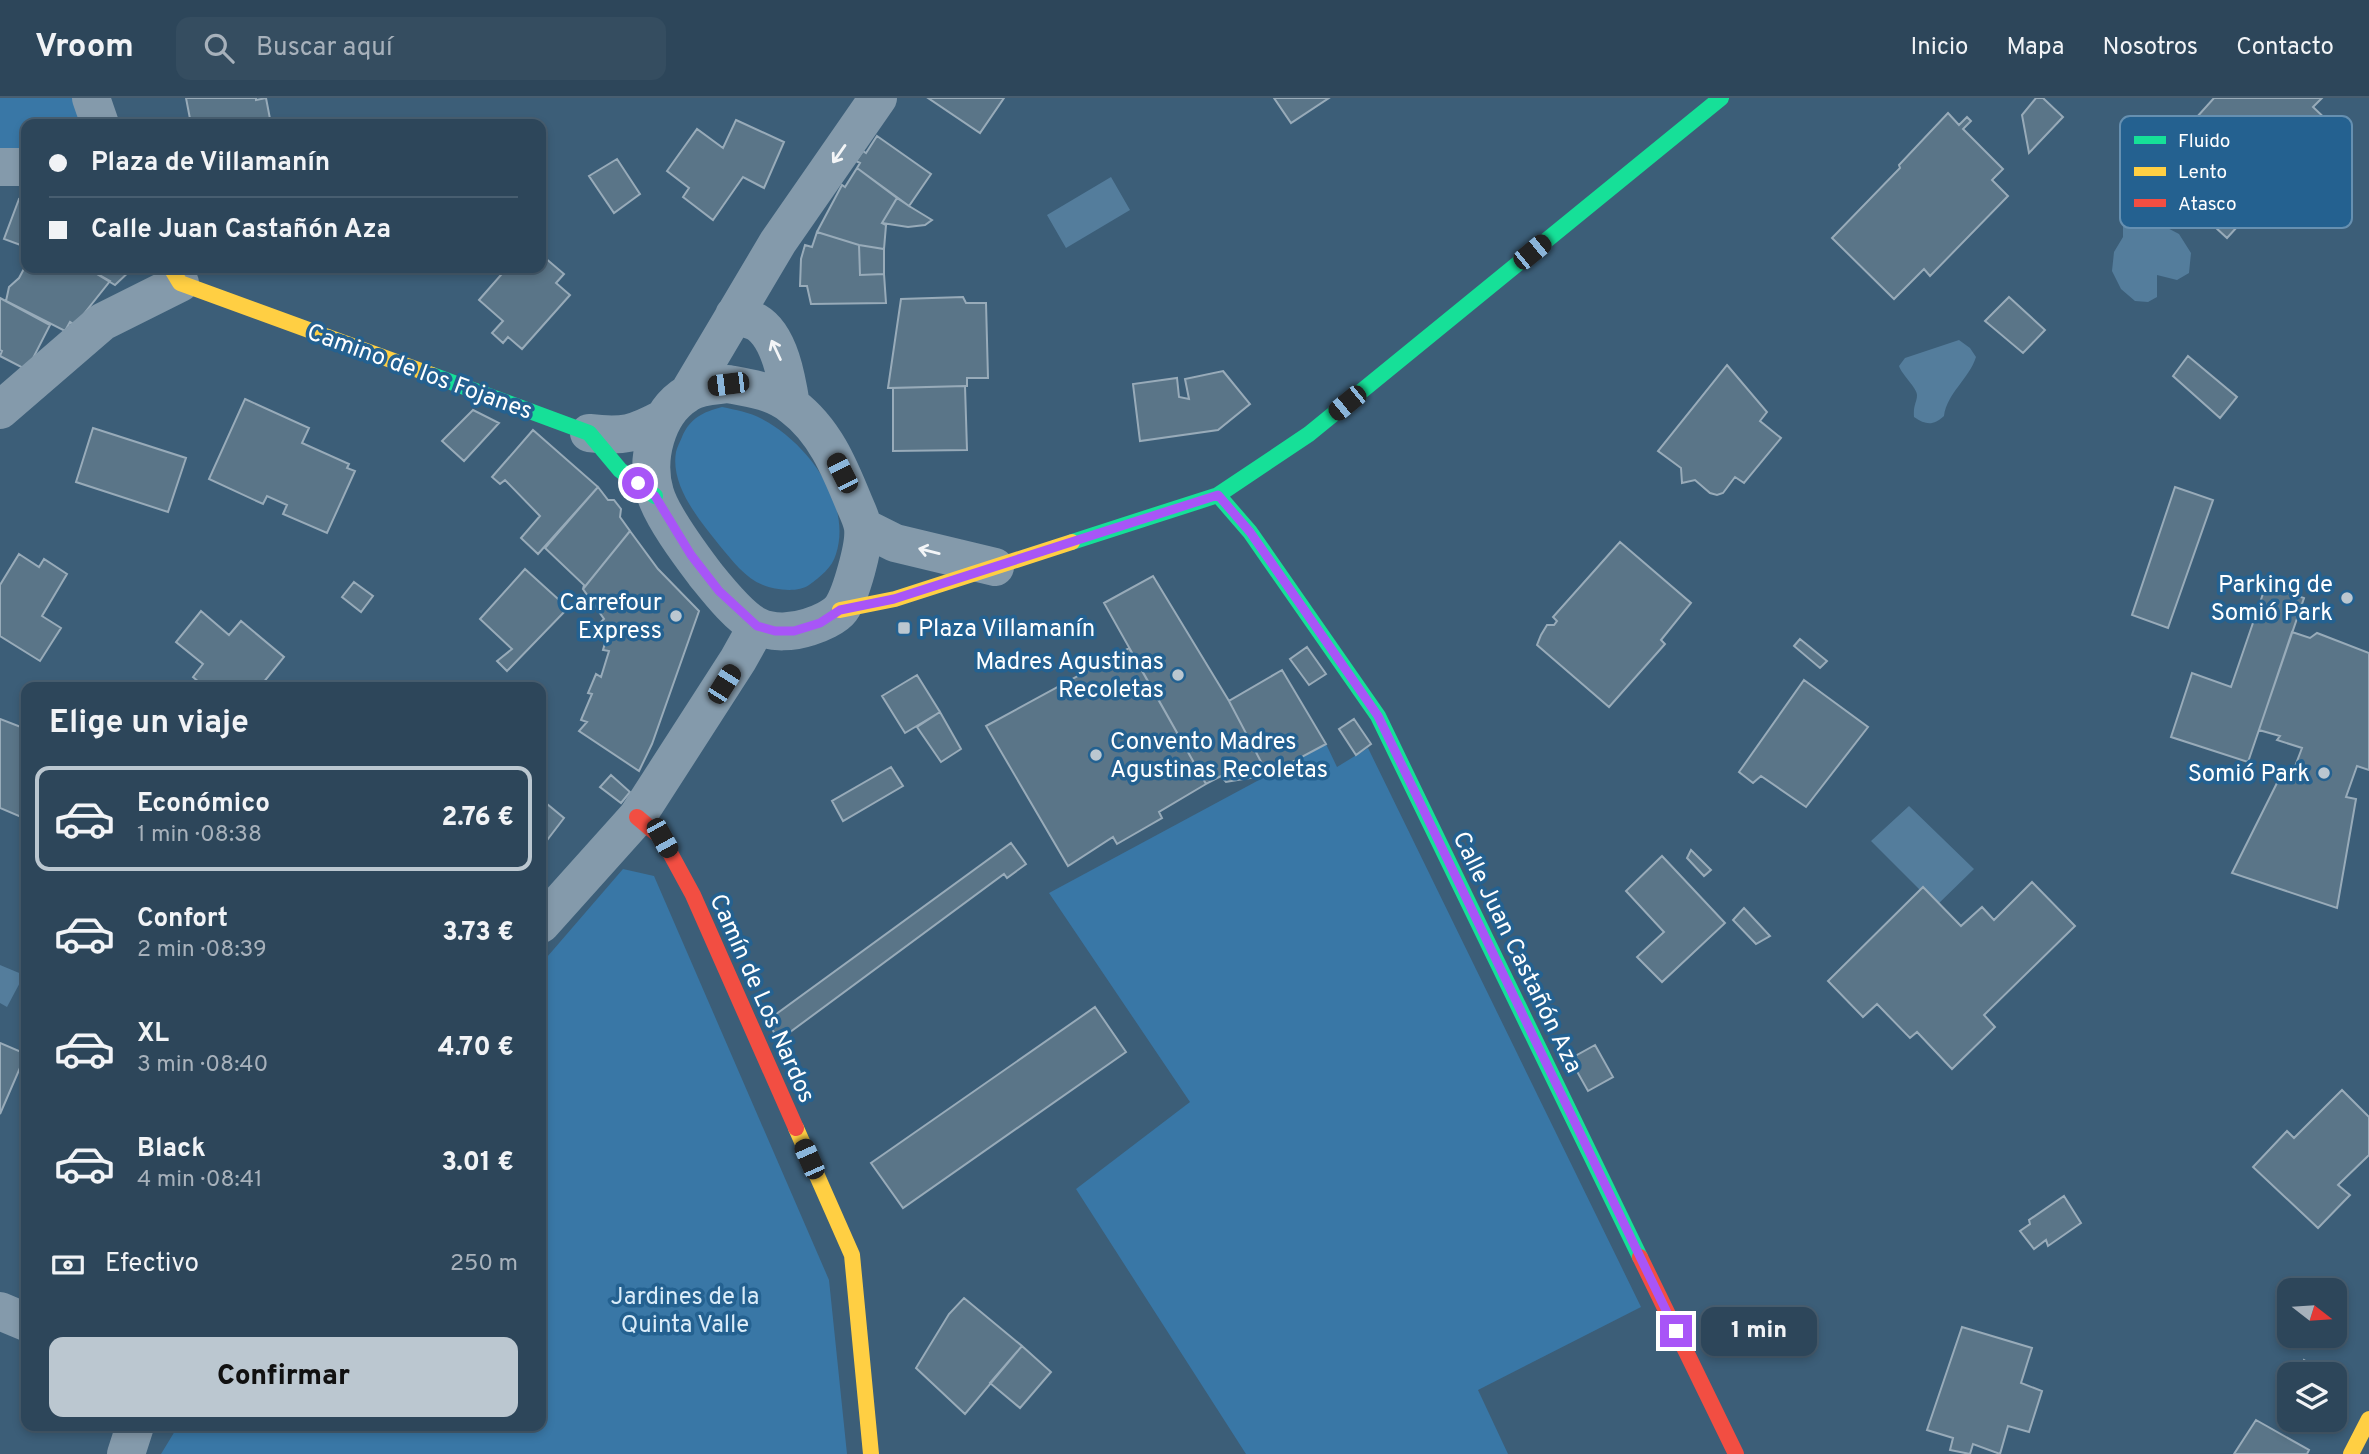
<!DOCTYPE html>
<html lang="es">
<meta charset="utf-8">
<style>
:root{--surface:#2d465a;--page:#354d60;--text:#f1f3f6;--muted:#a7b1bb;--line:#485e70;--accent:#bbc7d0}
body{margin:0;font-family:Overpass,sans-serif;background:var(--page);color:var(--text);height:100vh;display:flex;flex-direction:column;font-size:26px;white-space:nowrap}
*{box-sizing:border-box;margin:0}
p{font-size:23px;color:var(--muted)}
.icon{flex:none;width:38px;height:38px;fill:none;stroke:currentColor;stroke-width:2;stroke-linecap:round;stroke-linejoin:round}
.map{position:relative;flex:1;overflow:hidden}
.drawer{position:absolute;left:21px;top:584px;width:525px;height:749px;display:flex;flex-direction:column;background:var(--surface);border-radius:14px;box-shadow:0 4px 10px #0003,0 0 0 2px var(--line)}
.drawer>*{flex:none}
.top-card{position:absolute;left:21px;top:21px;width:525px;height:154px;border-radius:14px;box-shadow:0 4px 10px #0003,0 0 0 2px var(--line);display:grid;align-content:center;height:154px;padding:0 28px;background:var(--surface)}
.needle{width:46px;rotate:107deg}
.fabs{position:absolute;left:2277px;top:1180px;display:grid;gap:14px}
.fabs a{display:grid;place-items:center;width:70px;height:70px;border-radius:14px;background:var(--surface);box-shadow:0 4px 10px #0003,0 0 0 2px var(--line);font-size:35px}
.end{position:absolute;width:32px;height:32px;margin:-16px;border:9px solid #a855f7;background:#fff;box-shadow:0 0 0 4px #fff}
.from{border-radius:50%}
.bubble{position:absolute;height:49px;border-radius:14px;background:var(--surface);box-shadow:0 4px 10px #0003,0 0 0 2px var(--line);font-size:23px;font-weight:800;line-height:49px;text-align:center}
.car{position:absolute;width:21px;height:42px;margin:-21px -10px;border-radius:9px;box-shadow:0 0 5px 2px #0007;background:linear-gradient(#222 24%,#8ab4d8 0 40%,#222 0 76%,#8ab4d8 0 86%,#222 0)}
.top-card b{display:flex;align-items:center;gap:24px;height:66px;font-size:26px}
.top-card b+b{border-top:2px solid var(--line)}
.top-card i{width:18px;height:18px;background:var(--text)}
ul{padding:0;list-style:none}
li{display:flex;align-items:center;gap:21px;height:105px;margin:0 14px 10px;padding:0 14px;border:4px solid transparent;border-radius:14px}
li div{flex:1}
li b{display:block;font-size:26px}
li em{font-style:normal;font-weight:800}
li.current{border-color:var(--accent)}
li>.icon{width:63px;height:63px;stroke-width:1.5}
h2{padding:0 28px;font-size:32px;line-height:84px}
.pay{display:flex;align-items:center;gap:18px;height:77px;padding:0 28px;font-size:26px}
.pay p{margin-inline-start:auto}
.primary-button{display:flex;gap:14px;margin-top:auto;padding:14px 28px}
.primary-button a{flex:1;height:80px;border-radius:14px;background:var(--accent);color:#111;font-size:28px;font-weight:800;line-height:80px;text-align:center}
header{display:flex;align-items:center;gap:42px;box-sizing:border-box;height:98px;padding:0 35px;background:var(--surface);border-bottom:2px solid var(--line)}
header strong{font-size:33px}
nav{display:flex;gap:38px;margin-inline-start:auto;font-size:24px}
.search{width:490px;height:63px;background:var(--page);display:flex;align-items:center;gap:18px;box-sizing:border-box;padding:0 24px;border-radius:14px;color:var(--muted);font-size:26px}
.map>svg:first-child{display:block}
</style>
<header>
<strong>Vroom</strong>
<div class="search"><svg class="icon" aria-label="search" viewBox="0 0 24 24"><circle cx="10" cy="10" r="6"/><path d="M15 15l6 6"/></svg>Buscar aquí</div>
<nav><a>Inicio</a><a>Mapa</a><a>Nosotros</a><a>Contacto</a></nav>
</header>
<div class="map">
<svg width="2369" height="1356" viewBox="0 0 2369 1356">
<rect width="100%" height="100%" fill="#3c5e78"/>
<path fill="#3977a6" d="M0,0H78L87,26H26V61L0,60Z
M722,309C736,312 749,314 762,321C805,343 853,404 836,456C832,470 820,479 809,487C798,495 775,492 763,487C745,480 732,462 720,448C700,423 670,388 676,354C677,349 680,344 682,339C690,320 703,314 722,309Z
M1326,646L1337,669L1368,650L1641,1209L1478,1292L1508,1356H1246L1076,1091L1190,1004L1049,795Z
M623,771L654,778L829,1182L847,1356H161L178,1328H541V866Z"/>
<path fill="#547d9c" d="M1111,79L1130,112L1066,150L1047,117Z
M2123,122L2141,127L2158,125L2179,136L2191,155L2189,175L2177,182L2157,177V199L2148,204L2135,203L2121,191L2112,173L2114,154L2123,139Z
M1959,242L1970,250L1976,259C1969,281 1947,295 1944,318C1933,328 1926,327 1914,319C1913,307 1917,304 1917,297C1917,290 1902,277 1899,268L1905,260Z
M1909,708L1974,771L1936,808L1871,743Z
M0,867L24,877L7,909L0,905Z"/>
<path fill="#5a7588" stroke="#98abb9" stroke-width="2" d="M186,0H256V2L266,0L271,26H191Z
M928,0H1004L980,35Z
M1274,0H1329L1291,25Z
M2036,0H2043L2063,19L2029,55L2022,17Z
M2214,0H2322L2313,9L2331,26L2227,140L2151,70Z
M1948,15L1959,27L1967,19L1971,23L1963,31L2003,71L1992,82L2008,98L1930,178L1924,171L1894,201L1832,140L1900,70L1899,67Z
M736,22L784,44L764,90L743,79L713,122L683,99L689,90L667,73L697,31L723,50Z
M877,38L931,76L909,108L857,70L860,65L856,63L863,53L866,55Z
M617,61L640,96L614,115L589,78Z
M857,70L897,100L882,125L886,127L884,151L859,147L817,134L842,87L845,89Z
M897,100L909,108L932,122L925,127L908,129L882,125Z
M19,101L26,104V149L4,141Z
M817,134L859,147L860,177L884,176L886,205L811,206L807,188H800L801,161L805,147L812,149Z
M859,147L884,151V176L860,177Z
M544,159L564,176L556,185L570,197L522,251L508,239L503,245L492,235L503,223L479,202L507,170H526L529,172L531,170H541V163Z
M26,167V170H87L110,183L75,227L70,224L65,233L6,203L9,189L19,180Z
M87,170H133L115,187Z
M963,199L966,205H986L988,280H967V288H965L888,290L901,201Z
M2009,199L2045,232L2023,255L1985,223Z
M0,200L50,227L27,272L0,258L2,253L0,252Z
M2188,258L2237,299L2220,320L2173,278Z
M1727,267L1767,314L1760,323L1781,340L1744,385L1735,379L1723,395L1717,397L1710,395L1695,382L1682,385L1681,370L1658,353Z
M1223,273L1250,306L1218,332L1140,343L1133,286L1177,280L1179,299L1189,301L1185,281Z
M965,288L967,352L893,353V290Z
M245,301L309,330L302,345L349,366L347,370L355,373L327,435L283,416L287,407L267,398L263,406L209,381Z
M473,312L499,325L464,363L442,343Z
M93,330L186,360L168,414L76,384Z
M533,332L598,389L538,456L521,440L540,418L505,382L500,386L492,379Z
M598,389L608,402H614L621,411L620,419L630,433L583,491L584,487L545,450Z
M2175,389L2213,402L2168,530L2132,517Z
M630,433L658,471L699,513L652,646L639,673L579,633L587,624L581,622L592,596L588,595L596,576L601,579L609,553L603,552L606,542L614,537L612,531L604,533L600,525L604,521L583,491Z
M1620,444L1691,505L1661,542L1665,546L1609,609L1537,547L1541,537L1547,527H1554L1557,523L1553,519Z
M19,456L39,469L44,461L67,476L42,518L61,530L40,563L0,538V487Z
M525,471L568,510L507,573L497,563L512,551L480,521Z
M1153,478L1229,603L1268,677L1226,684L1221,678L1206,686L1104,505Z
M354,484L373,498L361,514L342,499Z
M2266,487L2304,500L2248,664L2171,639L2192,575L2231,589Z
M201,513L229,537L241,523L284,559L259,590H206L193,579L203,566L176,544Z
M2292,534L2310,540L2317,535L2369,555V672L2357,668L2346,699L2356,701L2337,810L2232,775L2281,677L2291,679L2302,650L2277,642L2280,638L2259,632Z
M1800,541L1827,563L1820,570L1794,548Z
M1307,549L1326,576L1309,587L1290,561Z
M1129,550L1206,686L1159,714L1162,720L1117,746L1113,739L1068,768L986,628Z
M1282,572L1326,646L1268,677L1229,603Z
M917,577L940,614L905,635L882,598Z
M1804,582L1868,629L1806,709L1761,678L1753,685L1739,674Z
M940,614L961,651L941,664L917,629Z
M0,621L26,631V721L0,710Z
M1354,621L1371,646L1356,657L1339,631Z
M891,669L903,688L843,723L832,703Z
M611,677L630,694L621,705L600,689Z
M541,701L564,720L541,750Z
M1011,745L1026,766L1007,780L1004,776L778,943L768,922Z
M1691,752L1711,772L1704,778L1687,760Z
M1662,758L1725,825L1662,884L1637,859L1664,834L1626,793Z
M2032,784L2075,828L1984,917L1995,929L1952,971L1917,934L1910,940L1877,906L1863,919L1828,883L1923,789L1961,828L1982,809L1994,822Z
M1744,810L1770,838L1756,846L1733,822Z
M1095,909L1126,954L903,1110L871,1065Z
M0,945L26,956L0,1016Z
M1595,947L1613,979L1588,993L1570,961Z
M2342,992L2369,1019V1057L2338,1087L2350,1097L2318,1130L2253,1069L2287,1033L2294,1040Z
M2064,1098L2081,1125L2048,1148L2046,1142L2034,1151L2020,1133L2030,1126L2029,1122Z
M964,1200L1022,1248L965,1316L916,1270L949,1216Z
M1962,1229L2032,1250L2021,1285L2042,1293L2029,1334L2008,1328L2000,1356L1973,1346L1970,1356L1950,1352L1953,1340L1927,1332Z
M1022,1248L1051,1274L1020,1310L990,1285Z
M2304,1262L2328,1276H2297Z
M2334,1279L2347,1286L2334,1309Z
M2256,1322L2309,1352L2307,1356H2234Z"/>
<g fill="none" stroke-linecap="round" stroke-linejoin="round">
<path stroke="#849aab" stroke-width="38" d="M91,0L100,26
M0,69H26
M734,217C741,219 749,221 756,224C780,238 787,282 791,307
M728,286C750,290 773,293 792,308C824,332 839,368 854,405C857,412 862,422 863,430C865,447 851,497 841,511C835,519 819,526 809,529C794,534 772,536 757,528C739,519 718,492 705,476C690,456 662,419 655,395C645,362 656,315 687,296C698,288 715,288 728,286Z
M689,294L778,144L878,0
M0,312L102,224L180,185
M589,335C624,339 634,336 664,320
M863,429L895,445L995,469
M541,826L637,719L738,562L757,528
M0,1213L26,1224
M126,1356L135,1328"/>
<path stroke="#16e098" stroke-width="16" d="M432,277L589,335L620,372L655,398
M1218,397L1250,434L1378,618L1640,1159
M1072,444L1218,397L1309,336L1721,0"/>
<path stroke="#ffcf43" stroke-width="16" d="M171,170L180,185L432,277
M840,512L895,501L1072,444
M796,1030L852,1157L871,1356
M2351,1356L2369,1321"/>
<path stroke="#f24e42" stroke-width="16" d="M637,719L662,740L693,797L796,1030
M1640,1159L1736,1356"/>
</g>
<defs><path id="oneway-shaft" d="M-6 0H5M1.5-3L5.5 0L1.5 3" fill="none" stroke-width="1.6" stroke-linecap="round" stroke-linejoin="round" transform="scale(1.75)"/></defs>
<g stroke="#f3f5f7">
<use href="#oneway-shaft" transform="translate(839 56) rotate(125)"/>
<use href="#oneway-shaft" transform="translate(776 252) rotate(-115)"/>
<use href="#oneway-shaft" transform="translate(929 453) rotate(-166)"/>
</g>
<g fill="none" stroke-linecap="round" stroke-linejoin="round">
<path stroke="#a855f7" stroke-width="9" d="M638,385L655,398L691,457L719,493L757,528L775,533H794L820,525L840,512L894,501L1218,397L1250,434L1378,618L1676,1233"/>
</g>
<g fill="#bbc7d0" stroke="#246190" stroke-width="2.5">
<circle cx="2347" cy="500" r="7"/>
<circle cx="676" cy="518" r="7"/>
<rect x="897" y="523" width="14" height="14" rx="3.5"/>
<circle cx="1178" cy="577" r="7"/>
<circle cx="1096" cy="657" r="7"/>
<circle cx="2324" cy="675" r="7"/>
</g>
<g text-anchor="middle" stroke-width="7" stroke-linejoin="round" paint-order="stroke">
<g font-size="24" fill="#fff" stroke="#246190">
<text transform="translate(420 273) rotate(20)" y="8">Camino de los Fojanes</text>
<text transform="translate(1518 854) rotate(64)" y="8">Calle Juan Castañón Aza</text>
<text transform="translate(763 900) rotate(66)" y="8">Camín de Los Nardos</text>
</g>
<g font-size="24" fill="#fff" stroke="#246190" text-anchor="end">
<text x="2333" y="494">Parking de<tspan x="2333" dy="28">Somió Park</tspan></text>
<text x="662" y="512">Carrefour<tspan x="662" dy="28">Express</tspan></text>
<text x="918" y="538" text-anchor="start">Plaza Villamanín</text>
<text x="1164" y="571">Madres Agustinas<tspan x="1164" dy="28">Recoletas</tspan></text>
<text x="1110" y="651" text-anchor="start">Convento Madres<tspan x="1110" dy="28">Agustinas Recoletas</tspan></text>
<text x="2310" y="683">Somió Park</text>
</g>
<g font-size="24" fill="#daecf9" stroke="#246190">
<text x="685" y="1206">Jardines de la<tspan x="685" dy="28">Quinta Valle</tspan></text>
</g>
</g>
<rect x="2120" y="18" width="232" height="112" rx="10" fill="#246190" stroke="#6690b1" stroke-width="2"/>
<rect x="2134" y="38" width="32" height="8" fill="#16e098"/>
<rect x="2134" y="69" width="32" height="9" fill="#ffcf43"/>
<rect x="2134" y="101" width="32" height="8" fill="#f24e42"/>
<g font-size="19" fill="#fff">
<text x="2178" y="49">Fluido</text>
<text x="2178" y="80">Lento</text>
<text x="2178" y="112">Atasco</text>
</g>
</svg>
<div class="fabs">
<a><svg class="needle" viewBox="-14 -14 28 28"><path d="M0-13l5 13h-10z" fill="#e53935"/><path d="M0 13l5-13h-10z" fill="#a7b1bb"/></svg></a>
<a><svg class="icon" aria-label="layers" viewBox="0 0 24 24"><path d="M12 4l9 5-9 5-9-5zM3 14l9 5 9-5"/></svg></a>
</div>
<i class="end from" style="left:638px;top:385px"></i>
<i class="end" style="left:1676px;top:1233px"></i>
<div class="bubble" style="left:1701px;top:1209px;width:116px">1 min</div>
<i class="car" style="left:1532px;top:154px;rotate:51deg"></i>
<i class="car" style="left:728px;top:286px;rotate:263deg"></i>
<i class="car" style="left:1347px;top:305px;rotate:231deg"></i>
<i class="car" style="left:842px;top:375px;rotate:333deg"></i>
<i class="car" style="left:724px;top:586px;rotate:32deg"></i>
<i class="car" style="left:662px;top:740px;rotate:151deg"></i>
<i class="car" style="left:809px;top:1061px;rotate:336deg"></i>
<div class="top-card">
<b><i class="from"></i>Plaza de Villamanín</b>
<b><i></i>Calle Juan Castañón Aza</b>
</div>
<section class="drawer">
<h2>Elige un viaje</h2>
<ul>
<li class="current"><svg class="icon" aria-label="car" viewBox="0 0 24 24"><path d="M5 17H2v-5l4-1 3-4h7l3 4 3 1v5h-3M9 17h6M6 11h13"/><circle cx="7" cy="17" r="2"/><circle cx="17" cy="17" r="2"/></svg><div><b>Económico</b><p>1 min · 08:38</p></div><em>2.76 €</em></li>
<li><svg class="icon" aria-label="car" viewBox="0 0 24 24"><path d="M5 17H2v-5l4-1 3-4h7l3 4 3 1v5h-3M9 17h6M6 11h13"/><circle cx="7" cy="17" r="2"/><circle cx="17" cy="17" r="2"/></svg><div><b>Confort</b><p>2 min · 08:39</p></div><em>3.73 €</em></li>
<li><svg class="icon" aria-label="car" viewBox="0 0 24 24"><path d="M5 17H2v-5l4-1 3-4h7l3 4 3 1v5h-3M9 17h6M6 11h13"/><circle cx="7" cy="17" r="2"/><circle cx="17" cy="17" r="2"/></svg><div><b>XL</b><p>3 min · 08:40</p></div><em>4.70 €</em></li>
<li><svg class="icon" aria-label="car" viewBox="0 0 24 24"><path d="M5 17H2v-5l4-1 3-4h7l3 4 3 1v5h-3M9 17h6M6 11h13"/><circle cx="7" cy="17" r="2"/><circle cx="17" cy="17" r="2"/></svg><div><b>Black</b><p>4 min · 08:41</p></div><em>3.01 €</em></li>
</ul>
<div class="pay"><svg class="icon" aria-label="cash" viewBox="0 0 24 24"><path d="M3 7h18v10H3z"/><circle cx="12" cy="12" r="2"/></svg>Efectivo<p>250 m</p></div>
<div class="primary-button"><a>Confirmar</a></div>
</section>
</div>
